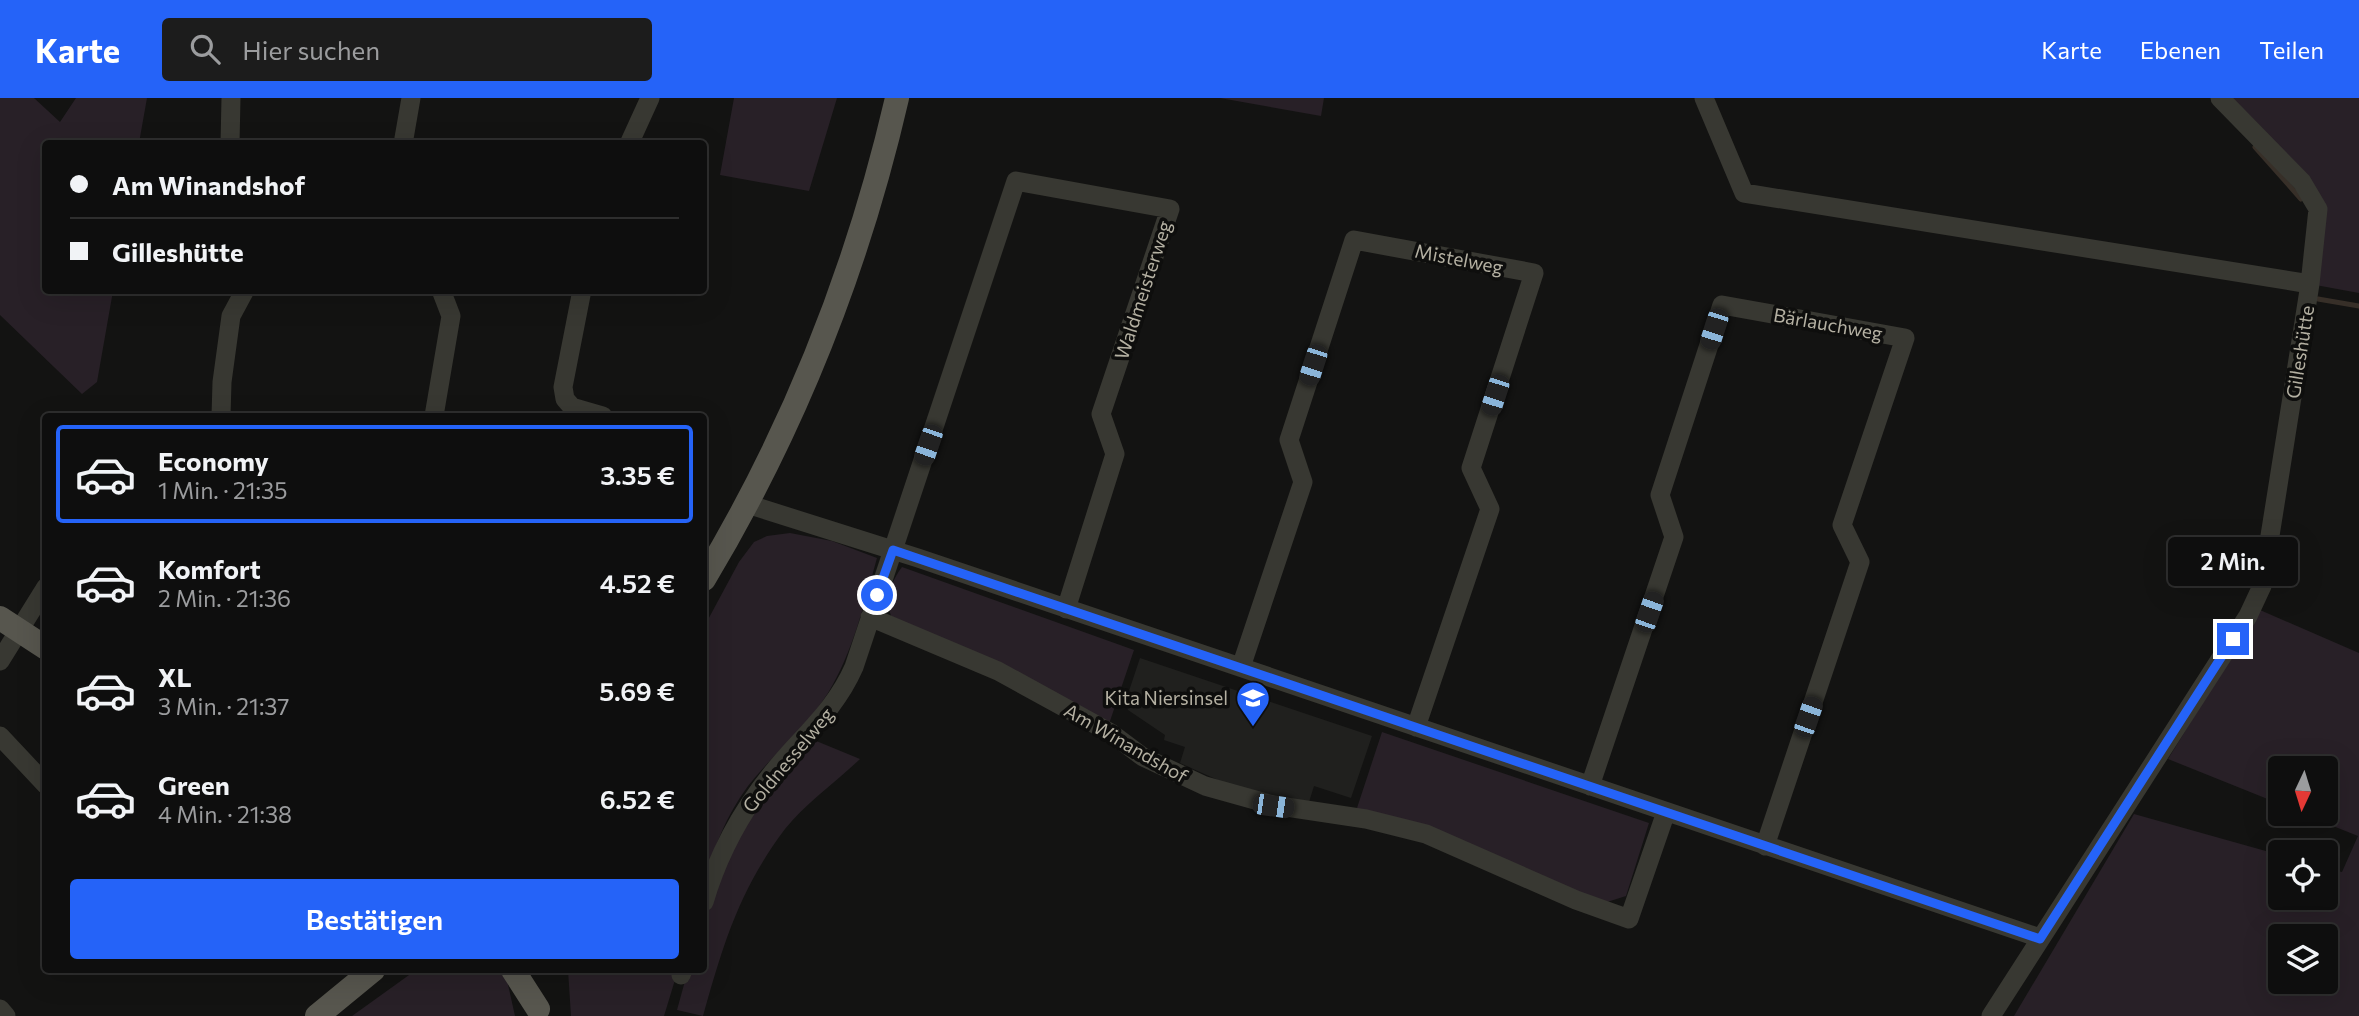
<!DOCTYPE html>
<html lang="de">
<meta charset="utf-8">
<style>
:root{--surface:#0e0e0e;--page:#1c1c1c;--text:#f1f3f6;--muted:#9b9c9e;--line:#2e2e2e;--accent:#2563f8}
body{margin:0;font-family:Commissioner,sans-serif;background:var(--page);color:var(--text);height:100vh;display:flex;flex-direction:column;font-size:26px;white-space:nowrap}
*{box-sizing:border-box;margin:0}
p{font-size:23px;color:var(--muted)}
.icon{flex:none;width:38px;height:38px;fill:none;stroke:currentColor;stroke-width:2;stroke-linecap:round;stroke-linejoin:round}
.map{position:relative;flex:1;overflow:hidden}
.panel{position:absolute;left:42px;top:315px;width:665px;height:560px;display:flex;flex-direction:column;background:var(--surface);border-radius:7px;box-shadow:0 7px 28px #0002,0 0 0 2px var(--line)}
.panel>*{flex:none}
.guide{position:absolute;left:42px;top:42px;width:665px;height:154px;border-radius:7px;box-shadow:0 7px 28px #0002,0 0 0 2px var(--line);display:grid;align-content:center;height:154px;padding:0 28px;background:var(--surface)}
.needle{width:46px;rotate:184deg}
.tools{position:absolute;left:2268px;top:658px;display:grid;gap:14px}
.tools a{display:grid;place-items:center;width:70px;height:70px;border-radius:7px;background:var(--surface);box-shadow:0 7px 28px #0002,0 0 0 2px var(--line);font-size:35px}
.end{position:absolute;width:32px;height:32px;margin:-16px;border:9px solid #2563f8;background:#fff;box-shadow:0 0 0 4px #fff}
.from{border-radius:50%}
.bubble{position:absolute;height:49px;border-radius:7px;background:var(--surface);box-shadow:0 7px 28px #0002,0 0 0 2px var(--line);font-size:23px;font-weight:600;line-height:49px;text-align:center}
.car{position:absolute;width:21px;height:42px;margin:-21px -10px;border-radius:9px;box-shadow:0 0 5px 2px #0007;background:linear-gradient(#222 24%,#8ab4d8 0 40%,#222 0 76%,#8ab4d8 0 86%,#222 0)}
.guide b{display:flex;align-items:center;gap:24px;height:66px;font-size:26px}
.guide b+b{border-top:2px solid var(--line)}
.guide i{width:18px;height:18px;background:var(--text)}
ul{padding:12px 0 0;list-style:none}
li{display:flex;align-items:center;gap:21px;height:98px;margin:0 14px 10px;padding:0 14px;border:4px solid transparent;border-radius:7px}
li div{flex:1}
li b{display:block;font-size:26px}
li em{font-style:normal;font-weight:600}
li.current{border-color:var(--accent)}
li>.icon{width:63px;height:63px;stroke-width:1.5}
.action{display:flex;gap:14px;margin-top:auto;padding:14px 28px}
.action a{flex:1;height:80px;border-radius:7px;background:var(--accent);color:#fff;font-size:28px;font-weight:600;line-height:80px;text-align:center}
header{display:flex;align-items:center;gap:42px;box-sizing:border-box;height:98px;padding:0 35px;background:var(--accent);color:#fff}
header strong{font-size:33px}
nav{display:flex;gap:38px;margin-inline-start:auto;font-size:24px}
.search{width:490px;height:63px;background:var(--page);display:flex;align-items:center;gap:18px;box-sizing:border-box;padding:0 24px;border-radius:7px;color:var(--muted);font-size:26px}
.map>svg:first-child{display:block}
</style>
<header>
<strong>Karte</strong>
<div class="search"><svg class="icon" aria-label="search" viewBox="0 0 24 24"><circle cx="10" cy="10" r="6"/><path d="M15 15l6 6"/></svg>Hier suchen</div>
<nav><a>Karte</a><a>Ebenen</a><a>Teilen</a></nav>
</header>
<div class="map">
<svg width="2359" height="918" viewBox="0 0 2359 918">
<rect width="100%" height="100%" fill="#131312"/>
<path fill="#20201e" d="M1140,560L1372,638L1351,700L1314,688L1309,704L1272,697L1229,687L1180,665L1185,649L1164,642L1165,637L1128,612L1125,605Z"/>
<path fill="#282027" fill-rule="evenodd" d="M0,0H34L60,24L76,0H147L139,45L46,46V192L113,193L97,284L82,296L0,217Z
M734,0H837L809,93L720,77Z
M1220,0H1324L1321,18Z
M2221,0H2359V195L2310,186L2318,111Z
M790,435L832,443L877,460C864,506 853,554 828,595C806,630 773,656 748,688C726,718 714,749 704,784V529L739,464L754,444L767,438Z
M902,469L1134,552L1109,626L891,518C885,500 891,484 902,469Z
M2260,512L2359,555V918H2014L2134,716L2280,757V800H2326V770L2342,774L2358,738L2303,716H2326V670H2280V706L2168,661ZM2280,838H2326V884H2280Z
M1382,634L1649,725L1626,798L1604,805L1356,713Z
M809,640L860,661C837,683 804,707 785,731C739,792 723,847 703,918L677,912L688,872H704V816L723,760L740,726Z
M416,872H497L507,882L515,918H352Z
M568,872H678L664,918H571Z"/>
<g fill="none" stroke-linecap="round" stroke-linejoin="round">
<path stroke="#372f28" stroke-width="5" d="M2255,49L2301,101
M2318,201L2359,208"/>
<path stroke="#383832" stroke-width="19" d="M1704,0L1744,95L2310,186
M230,46L231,0
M403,46L411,0
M629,46L650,0
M582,192L563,289L565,301L572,309L603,318
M221,318L222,284L231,218L245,192
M434,318L451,218L441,192
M747,406L918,460L2040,840
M870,519L998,573L1111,635L1143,659L1205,688L1273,707L1366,721L1426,736L1576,802L1629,821L1666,714
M0,563L46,489
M1241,569L1303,384L1289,342L1354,142L1534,175L1471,370L1490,411L1416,629
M0,638L46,687
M1590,688L1674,439L1660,397L1722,207L1905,240L1842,427L1860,464L1765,748
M704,804C719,753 744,708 779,667C807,634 836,610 854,569L1016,83L1170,111L1101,316L1115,356L1066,511
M681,877L683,872
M0,911L6,918
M1991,918L2248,518L2262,488L2310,186L2318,111L2302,84L2220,0"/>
<path stroke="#57564e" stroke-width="24" d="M704,481C793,333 858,169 897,0
M0,520L46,550
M513,872L538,911
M317,918L373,872"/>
</g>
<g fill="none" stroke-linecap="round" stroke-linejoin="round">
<path stroke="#2563f8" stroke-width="9" d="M877,497L893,452L2040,841L2233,541"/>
</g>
<defs>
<g id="school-pin" transform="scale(1.75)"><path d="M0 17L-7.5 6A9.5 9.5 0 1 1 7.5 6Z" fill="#2563f8" stroke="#0e0e0d"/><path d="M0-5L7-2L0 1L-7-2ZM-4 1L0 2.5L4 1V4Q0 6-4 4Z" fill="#fff"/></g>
</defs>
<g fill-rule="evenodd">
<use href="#school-pin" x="1253" y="600"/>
</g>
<g text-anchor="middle" stroke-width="7" stroke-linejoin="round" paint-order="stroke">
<g font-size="19" fill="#b4b0a2" stroke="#0e0e0d">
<text transform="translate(1459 161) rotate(11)" y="7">Mistelweg</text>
<text transform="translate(1143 192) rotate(-72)" y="7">Waldmeisterweg</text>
<text transform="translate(1828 226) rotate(10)" y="7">Bärlauchweg</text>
<text transform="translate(2300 254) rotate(-81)" y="7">Gilleshütte</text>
<text transform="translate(1126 645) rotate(30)" y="7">Am Winandshof</text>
<text transform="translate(788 662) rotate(-50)" y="7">Goldnesselweg</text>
</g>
<g font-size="19" fill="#b4b0a2" stroke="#0e0e0d" text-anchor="end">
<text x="1228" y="607">Kita Niersinsel</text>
</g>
</g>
</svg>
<div class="tools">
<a><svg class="needle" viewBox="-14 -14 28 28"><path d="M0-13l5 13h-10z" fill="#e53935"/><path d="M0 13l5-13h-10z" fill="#9b9c9e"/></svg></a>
<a><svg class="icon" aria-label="locate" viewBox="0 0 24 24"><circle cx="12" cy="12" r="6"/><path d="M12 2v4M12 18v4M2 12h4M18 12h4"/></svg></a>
<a><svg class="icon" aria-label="layers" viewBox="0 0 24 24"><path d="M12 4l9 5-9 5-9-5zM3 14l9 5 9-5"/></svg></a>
</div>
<i class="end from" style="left:877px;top:497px"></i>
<i class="end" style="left:2233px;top:541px"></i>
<div class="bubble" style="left:2168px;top:439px;width:130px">2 Min.</div>
<i class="car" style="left:1714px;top:231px;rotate:198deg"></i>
<i class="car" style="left:1313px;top:267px;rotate:198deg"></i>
<i class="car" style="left:1495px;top:297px;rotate:198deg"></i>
<i class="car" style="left:928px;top:347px;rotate:199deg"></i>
<i class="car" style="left:1649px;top:514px;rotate:19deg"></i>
<i class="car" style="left:1808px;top:619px;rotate:19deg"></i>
<i class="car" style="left:1273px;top:708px;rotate:98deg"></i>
<div class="guide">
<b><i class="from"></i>Am Winandshof</b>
<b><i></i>Gilleshütte</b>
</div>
<section class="panel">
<ul>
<li class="current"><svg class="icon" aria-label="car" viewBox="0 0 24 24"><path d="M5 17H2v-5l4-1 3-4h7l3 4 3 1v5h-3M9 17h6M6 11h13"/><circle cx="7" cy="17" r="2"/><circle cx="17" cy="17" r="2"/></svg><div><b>Economy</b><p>1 Min. · 21:35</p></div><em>3.35 €</em></li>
<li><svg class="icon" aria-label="car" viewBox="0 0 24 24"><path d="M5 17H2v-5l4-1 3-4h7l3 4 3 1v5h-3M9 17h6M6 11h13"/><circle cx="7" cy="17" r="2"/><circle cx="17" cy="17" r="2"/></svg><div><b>Komfort</b><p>2 Min. · 21:36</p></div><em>4.52 €</em></li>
<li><svg class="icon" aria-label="car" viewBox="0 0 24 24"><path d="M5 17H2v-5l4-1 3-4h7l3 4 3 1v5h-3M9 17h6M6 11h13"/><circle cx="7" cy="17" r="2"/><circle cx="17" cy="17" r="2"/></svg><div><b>XL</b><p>3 Min. · 21:37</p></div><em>5.69 €</em></li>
<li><svg class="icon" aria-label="car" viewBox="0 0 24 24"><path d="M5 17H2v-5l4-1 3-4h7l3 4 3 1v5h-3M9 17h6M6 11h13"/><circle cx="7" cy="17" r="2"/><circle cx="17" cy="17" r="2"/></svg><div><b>Green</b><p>4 Min. · 21:38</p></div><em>6.52 €</em></li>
</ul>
<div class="action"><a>Bestätigen</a></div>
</section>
</div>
